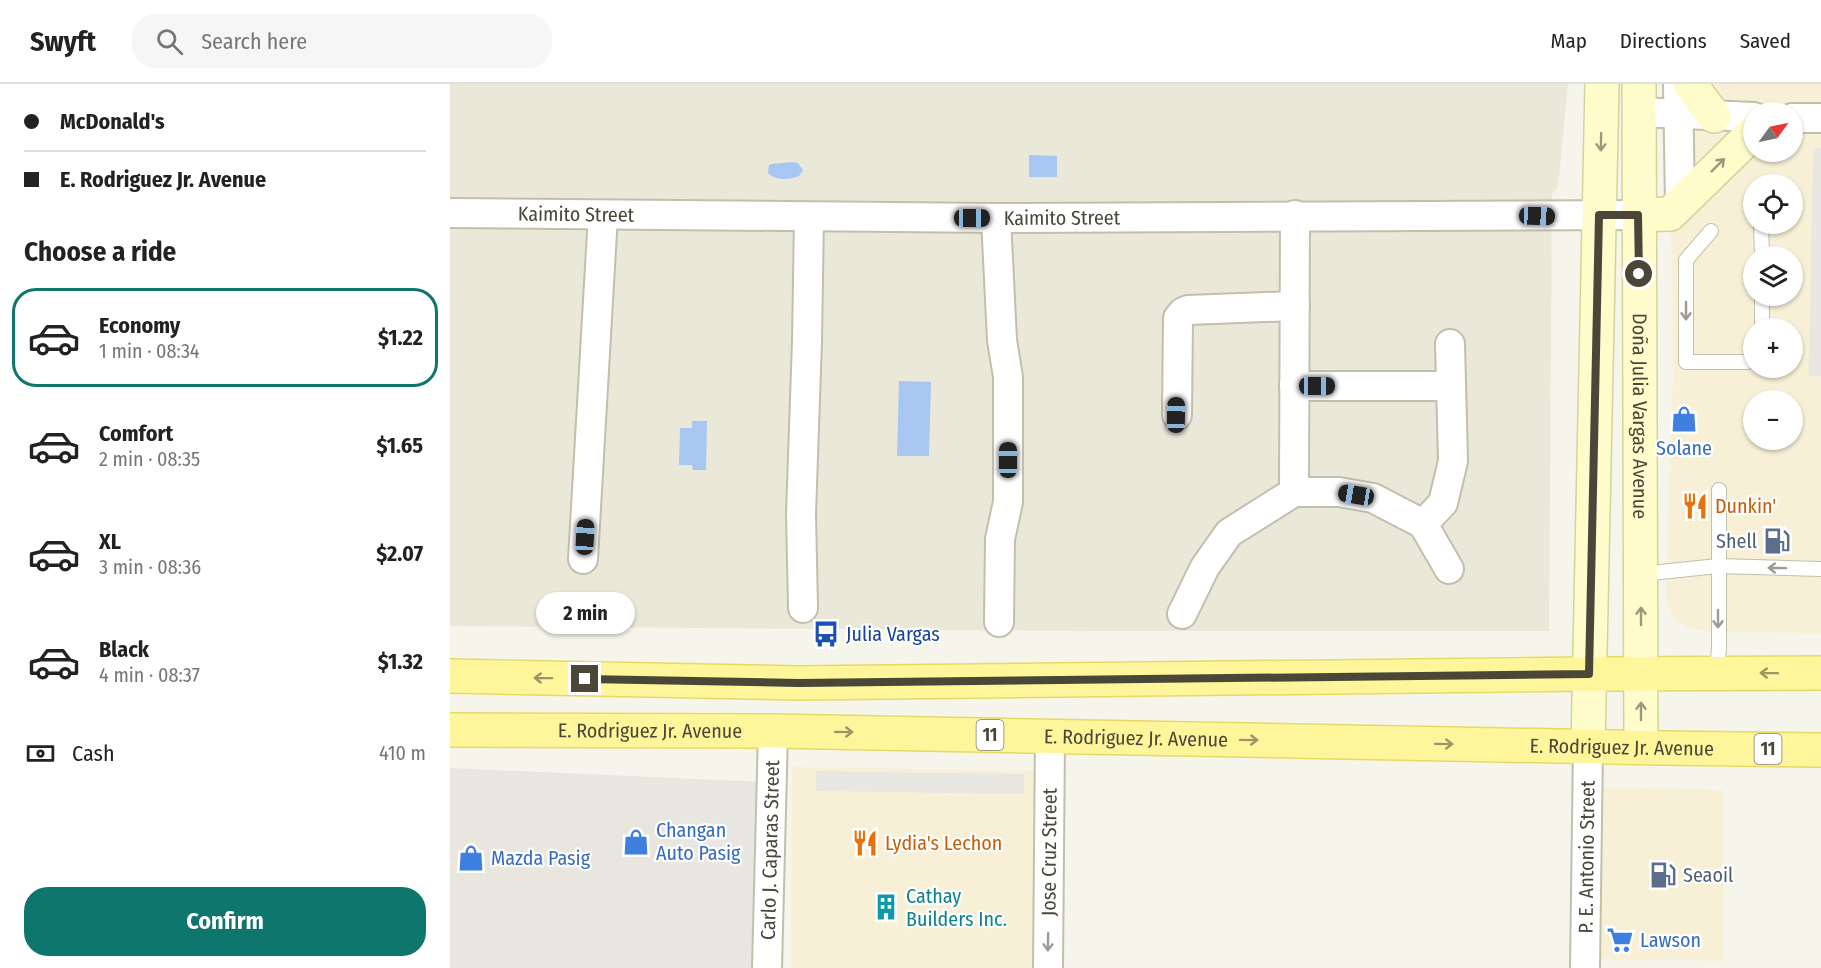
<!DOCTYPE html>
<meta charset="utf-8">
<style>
:root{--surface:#fff;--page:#f6f6f6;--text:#222;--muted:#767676;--line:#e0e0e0;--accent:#0f766e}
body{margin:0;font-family:"Fira Sans Condensed",sans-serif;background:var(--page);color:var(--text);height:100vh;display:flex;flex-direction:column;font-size:22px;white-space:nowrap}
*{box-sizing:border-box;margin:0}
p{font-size:20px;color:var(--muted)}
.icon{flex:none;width:33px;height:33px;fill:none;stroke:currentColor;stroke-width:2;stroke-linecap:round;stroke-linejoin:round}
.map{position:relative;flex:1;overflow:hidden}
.sheet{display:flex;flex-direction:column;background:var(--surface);width:450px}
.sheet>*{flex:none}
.banner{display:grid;align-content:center;height:132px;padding:0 24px;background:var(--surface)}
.needle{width:39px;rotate:57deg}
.buttons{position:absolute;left:1293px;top:18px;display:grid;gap:12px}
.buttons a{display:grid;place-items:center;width:60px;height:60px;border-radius:50%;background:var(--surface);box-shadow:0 2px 4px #0004;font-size:30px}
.end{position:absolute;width:27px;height:27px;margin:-14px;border:8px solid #4b4738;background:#fff;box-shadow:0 0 0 3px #fff}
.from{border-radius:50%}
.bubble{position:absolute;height:42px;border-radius:21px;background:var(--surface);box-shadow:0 2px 4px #0004;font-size:20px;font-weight:700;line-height:42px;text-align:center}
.car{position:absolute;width:18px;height:36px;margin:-18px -9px;border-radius:8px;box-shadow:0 0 4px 2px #0007;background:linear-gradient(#222 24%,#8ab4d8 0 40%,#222 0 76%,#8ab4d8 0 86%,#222 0)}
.banner b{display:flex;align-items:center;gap:21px;height:57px;font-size:22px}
.banner b+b{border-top:2px solid var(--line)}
.banner i{width:15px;height:15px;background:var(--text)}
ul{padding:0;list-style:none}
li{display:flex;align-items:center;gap:18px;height:99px;margin:0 12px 9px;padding:0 12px;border:3px solid transparent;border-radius:24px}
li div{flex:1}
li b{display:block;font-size:22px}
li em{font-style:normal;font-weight:700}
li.selected{border-color:var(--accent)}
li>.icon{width:54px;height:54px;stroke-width:1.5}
h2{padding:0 24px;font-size:27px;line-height:72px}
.pay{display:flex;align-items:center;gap:15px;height:66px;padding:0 24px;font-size:22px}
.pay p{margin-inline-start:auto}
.cta{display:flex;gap:12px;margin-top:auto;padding:12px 24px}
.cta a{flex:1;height:69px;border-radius:24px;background:var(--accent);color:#fff;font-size:24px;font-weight:700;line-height:69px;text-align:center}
header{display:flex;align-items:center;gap:36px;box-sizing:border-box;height:84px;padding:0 30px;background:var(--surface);border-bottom:2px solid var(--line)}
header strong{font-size:28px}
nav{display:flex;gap:33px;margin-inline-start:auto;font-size:21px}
.search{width:420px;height:54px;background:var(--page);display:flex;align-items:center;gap:15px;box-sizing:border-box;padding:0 21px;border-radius:24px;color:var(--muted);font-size:22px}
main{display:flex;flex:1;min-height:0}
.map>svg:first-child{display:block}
</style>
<header>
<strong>Swyft</strong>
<div class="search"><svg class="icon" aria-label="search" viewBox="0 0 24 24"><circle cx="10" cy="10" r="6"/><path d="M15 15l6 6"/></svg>Search here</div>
<nav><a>Map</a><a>Directions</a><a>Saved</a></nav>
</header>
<main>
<section class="sheet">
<div class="banner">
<b><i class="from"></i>McDonald's</b>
<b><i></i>E. Rodriguez Jr. Avenue</b>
</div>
<h2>Choose a ride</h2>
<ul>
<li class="selected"><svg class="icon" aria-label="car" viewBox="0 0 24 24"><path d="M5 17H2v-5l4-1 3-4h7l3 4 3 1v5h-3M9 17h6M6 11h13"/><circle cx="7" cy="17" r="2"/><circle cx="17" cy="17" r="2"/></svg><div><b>Economy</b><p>1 min · 08:34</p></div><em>$1.22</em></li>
<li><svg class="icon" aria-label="car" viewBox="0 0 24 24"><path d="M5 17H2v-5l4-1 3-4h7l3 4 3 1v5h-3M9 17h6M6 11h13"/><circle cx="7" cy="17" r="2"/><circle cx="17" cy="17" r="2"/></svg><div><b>Comfort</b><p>2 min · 08:35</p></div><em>$1.65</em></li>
<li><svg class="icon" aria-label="car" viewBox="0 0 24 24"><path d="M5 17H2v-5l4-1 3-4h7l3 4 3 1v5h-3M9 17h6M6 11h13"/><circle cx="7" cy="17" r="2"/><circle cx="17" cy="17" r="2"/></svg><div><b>XL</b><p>3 min · 08:36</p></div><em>$2.07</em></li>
<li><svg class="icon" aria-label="car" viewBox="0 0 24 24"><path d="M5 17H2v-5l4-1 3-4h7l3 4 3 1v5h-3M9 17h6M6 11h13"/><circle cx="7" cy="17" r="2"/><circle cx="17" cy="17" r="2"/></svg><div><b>Black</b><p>4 min · 08:37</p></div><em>$1.32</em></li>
</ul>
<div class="pay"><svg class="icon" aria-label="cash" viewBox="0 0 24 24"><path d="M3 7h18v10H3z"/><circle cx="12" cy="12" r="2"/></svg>Cash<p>410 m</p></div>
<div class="cta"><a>Confirm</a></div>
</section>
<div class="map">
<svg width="1371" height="884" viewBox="0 0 1371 884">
<rect width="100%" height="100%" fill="#f6f5eb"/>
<path fill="#eae8d9" d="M0,0H1118L1108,103L1102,110L1099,547H641L0,542Z"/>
<path fill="#f7f0d7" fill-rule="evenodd" d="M1220,0H1371V549L1256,548L1236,543L1221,531L1216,509L1223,289L1222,175L1220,130ZM1304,28H1342V68H1304ZM1304,100H1342V140H1304ZM1304,172H1342V212H1304ZM1304,244H1342V284H1304ZM1304,316H1342V356H1304Z
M342,683L591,687L589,884H341Z
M1154,703L1273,706V877L1151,875Z"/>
<path fill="#e9e6df" d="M0,684L315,698L311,884H0Z"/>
<path fill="#e8e7e2" d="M1371,64V292H1359L1363,65Z
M366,687L574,690V710L366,707Z
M0,688L303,700L306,838H276V884H224L226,733L0,729Z"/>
<path fill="#a8c6f2" d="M579,71L607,72V93H579Z
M343,78L348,79L353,86L349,92C339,96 326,97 318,89L319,81L322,80Z
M449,297L481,298L479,372H447Z
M242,337H257L256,386H243L242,381H229L230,344H242Z"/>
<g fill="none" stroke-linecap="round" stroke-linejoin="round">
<g stroke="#c2bfad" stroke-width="16">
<path id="lane" d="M1311,141L1312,172
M1261,147L1236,176V278H1297L1304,276
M1312,244V212
M1191,490L1268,482L1371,485
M1267,589L1269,563V406"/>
</g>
<g stroke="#c2bfad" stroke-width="32">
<g id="street">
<path d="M1228,0L1230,119"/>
<path d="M1188,28L1304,33"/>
<path d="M1342,34H1371"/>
<path id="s1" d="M0,129L546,134L1188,131"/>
<path d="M546,134L552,256L558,293V418L550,455L549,538"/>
<path d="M844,302H1001"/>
<path d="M727,331L728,234L733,228L738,226L845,222"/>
<path d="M844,408L845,131"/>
<path d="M973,440L993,419L1003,377L1000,260"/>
<path d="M133,475L153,131"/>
<path d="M353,524L351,430L357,257L359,133"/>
<path d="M732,530L755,483L779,449L844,408H889L923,414L973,440L999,485"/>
<path id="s2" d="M317,884L323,647"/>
<path id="s3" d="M598,884L600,652"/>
<path id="s4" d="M1135,884L1138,663"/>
</g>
</g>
<g stroke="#d6d29a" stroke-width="36">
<g id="secondary">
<path id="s5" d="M1189,0L1191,663"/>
<path d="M1240,0L1264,32"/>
<path d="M1188,131L1220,130L1304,48"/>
<path d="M1138,663L1152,0"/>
</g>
</g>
<g stroke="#e7d968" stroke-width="36">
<g id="primary">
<path d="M0,592L349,599L1139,590L1371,589"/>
<path id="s6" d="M0,646L323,647L1213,664L1371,666"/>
</g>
</g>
<use href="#lane" stroke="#fff" stroke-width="14"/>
<use href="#street" stroke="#fff" stroke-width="28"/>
<use href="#secondary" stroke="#fffccc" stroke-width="33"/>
<use href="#primary" stroke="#fff59b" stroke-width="33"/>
</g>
<defs><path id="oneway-shaft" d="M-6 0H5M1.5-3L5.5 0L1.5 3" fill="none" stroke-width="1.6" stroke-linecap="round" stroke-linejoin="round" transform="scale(1.5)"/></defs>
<g stroke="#9c987b">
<use href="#oneway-shaft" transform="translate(1151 58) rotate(91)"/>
<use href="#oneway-shaft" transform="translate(1268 81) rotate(-45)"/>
<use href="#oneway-shaft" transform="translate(1191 532) rotate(-90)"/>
<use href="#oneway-shaft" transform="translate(1191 627) rotate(-90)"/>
</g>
<g stroke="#9c9a92">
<use href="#oneway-shaft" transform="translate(1236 227) rotate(90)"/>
<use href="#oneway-shaft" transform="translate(1327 484) rotate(-179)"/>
<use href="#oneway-shaft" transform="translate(1268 535) rotate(90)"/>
<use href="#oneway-shaft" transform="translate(598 858) rotate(91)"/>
</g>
<g stroke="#9c9565">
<use href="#oneway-shaft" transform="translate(1319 589) rotate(-179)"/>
<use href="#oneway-shaft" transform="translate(93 594) rotate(-179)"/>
<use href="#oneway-shaft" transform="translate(394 648) rotate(1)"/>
<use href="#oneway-shaft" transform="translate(799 656) rotate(1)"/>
<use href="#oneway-shaft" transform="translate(994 660) rotate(1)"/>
</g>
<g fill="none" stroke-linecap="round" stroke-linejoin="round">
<path stroke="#4b4738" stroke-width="8" d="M135,595L349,599L1139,590L1149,131H1188L1189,190"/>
</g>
<defs>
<g id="shop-bare" transform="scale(2.07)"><path d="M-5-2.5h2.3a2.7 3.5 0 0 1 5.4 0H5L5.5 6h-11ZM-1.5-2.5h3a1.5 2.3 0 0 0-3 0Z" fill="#3f7fe0" stroke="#fff" stroke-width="2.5" paint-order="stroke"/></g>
<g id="restaurant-bare" transform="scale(2.07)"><path d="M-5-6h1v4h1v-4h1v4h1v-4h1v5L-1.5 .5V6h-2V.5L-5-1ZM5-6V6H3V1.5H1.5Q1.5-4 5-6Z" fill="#e8710a" stroke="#fff" stroke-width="2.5" paint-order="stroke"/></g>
<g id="fuel-bare" transform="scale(2.07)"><path d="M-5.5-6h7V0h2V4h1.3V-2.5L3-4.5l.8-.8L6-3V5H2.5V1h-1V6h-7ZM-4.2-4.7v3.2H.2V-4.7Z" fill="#5c6f8a" stroke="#fff" stroke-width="2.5" paint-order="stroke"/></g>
<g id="bus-bare" transform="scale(2.07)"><path d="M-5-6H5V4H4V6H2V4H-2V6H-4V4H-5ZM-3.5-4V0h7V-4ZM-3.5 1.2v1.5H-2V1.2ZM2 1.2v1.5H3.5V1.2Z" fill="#1a4fb4" stroke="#fff" stroke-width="2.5" paint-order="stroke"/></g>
<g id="building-bare" transform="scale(2.07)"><path d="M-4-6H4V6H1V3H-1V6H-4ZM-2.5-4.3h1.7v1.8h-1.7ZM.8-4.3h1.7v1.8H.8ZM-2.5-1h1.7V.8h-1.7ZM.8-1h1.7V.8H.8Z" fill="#0f9aa8" stroke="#fff" stroke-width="2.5" paint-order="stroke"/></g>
<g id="supermarket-bare" transform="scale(2.07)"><path d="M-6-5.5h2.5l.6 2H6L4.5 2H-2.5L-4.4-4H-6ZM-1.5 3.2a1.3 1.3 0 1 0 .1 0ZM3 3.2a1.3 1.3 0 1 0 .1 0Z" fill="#3f7fe0" stroke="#fff" stroke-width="2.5" paint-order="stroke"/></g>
</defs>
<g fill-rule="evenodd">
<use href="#shop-bare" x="1234" y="335"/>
<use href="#restaurant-bare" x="1245" y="422"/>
<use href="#fuel-bare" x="1327" y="457"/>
<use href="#bus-bare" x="376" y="550"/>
<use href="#shop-bare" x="186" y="758"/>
<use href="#restaurant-bare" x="415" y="759"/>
<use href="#shop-bare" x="21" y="774"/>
<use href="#fuel-bare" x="1213" y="791"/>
<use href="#building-bare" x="436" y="823"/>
<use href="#supermarket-bare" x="1170" y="856"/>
</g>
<g text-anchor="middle" stroke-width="4.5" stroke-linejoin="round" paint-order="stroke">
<g fill="#fff" stroke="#817e74" stroke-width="1.5">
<rect x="526.5" y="636" width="27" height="30" rx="4.5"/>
<rect x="1304.5" y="650" width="27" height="30" rx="4.5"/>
</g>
<g font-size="18" font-weight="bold" fill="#4b4738">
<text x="540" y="657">11</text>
<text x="1318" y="671">11</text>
</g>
<g font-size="20" fill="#4b4738" stroke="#fff">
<text dy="7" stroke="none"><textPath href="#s1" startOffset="126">Kaimito Street</textPath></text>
<text dy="7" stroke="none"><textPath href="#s1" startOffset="612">Kaimito Street</textPath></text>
<text dy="7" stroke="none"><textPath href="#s5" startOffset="332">Doña Julia Vargas Avenue</textPath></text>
<text dy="7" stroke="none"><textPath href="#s6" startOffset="200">E. Rodriguez Jr. Avenue</textPath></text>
<text dy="7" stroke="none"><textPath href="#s6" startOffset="686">E. Rodriguez Jr. Avenue</textPath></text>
<text dy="7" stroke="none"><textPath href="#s6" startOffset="1172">E. Rodriguez Jr. Avenue</textPath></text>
<text dy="7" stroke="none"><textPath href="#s2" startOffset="118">Carlo J. Caparas Street</textPath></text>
<text dy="7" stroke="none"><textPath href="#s3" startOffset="116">Jose Cruz Street</textPath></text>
<text dy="7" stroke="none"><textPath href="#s4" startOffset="111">P. E. Antonio Street</textPath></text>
</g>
<g font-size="20" fill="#366cbe" stroke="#fff" text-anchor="start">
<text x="1234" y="371" text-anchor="middle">Solane</text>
<text x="206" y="753">Changan<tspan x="206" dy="23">Auto Pasig</tspan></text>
<text x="41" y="781">Mazda Pasig</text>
<text x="1190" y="863">Lawson</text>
</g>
<g font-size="20" fill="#c56008" stroke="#fff" text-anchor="start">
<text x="1265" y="429">Dunkin'</text>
<text x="435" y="766">Lydia's Lechon</text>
</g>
<g font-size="20" fill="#4e5e75" stroke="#fff" text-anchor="end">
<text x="1307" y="464">Shell</text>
<text x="1233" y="798" text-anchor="start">Seaoil</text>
</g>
<g font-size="20" fill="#164399" stroke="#fff" text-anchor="start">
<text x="396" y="557">Julia Vargas</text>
</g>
<g font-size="20" fill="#0d838f" stroke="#fff" text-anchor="start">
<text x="456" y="819">Cathay<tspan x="456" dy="23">Builders Inc.</tspan></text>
</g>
</g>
</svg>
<div class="buttons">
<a><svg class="needle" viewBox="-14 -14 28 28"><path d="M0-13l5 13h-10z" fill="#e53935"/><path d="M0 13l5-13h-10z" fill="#767676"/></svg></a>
<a><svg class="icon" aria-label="locate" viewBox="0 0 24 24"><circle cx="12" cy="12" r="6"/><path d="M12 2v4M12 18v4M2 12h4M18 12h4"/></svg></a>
<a><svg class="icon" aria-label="layers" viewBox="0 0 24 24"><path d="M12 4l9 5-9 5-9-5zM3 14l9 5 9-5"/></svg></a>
<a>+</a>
<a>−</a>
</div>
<i class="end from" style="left:1189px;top:190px"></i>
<i class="end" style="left:135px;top:595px"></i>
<div class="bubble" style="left:86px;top:508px;width:99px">2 min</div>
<i class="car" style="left:1087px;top:132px;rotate:92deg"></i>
<i class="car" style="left:522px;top:134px;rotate:90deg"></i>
<i class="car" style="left:867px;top:302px;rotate:90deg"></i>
<i class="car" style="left:726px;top:331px;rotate:1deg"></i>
<i class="car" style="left:558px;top:376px;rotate:0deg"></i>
<i class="car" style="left:906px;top:411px;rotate:279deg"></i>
<i class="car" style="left:135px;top:453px;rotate:3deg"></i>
</div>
</main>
